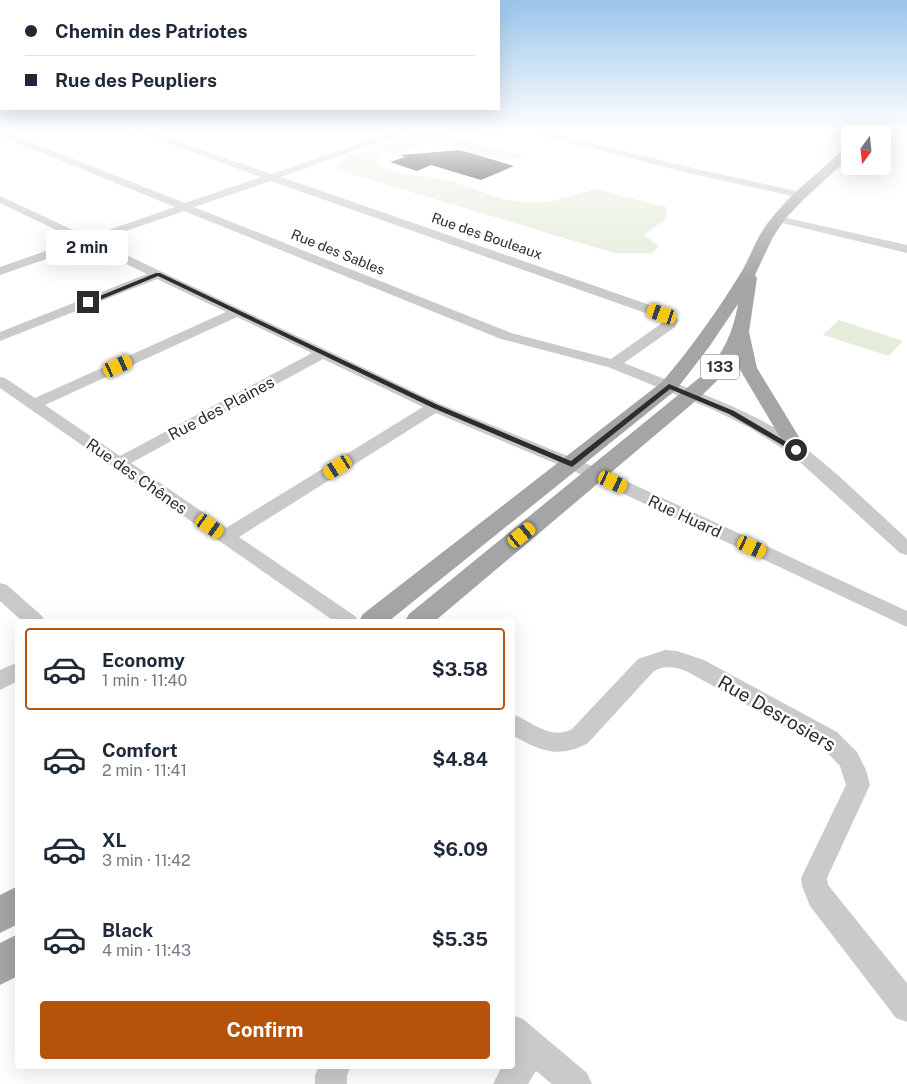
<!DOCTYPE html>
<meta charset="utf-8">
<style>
:root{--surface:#fff;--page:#f2f2f3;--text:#1f2937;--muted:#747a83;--line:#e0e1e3;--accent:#b45309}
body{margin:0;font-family:"Public Sans",sans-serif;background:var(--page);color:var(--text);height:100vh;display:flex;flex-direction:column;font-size:19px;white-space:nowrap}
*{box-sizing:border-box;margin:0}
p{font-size:16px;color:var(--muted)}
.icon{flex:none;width:28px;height:28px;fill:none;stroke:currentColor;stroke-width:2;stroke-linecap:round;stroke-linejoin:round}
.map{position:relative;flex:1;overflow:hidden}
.details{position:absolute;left:15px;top:619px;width:500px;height:450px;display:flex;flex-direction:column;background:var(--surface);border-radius:5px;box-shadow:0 5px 20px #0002}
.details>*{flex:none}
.guide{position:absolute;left:0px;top:0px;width:500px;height:110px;box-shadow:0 5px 20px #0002;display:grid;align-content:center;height:110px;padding:0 25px;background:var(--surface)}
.needle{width:32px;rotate:195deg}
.controls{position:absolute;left:841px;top:125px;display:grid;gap:10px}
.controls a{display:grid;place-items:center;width:50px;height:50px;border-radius:5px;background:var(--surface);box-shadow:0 5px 20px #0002;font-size:25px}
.end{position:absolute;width:22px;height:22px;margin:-11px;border:6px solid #2d2d2d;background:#fff;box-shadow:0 0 0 2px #fff}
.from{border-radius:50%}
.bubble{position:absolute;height:35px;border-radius:5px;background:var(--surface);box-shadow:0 5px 20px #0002;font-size:16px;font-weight:700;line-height:35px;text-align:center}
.car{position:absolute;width:15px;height:30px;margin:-15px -8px;border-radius:6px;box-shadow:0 0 4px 1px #0007;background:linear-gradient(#f5c518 24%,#345 0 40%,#f5c518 0 76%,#345 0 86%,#f5c518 0)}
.guide b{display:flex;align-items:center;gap:18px;height:48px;font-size:19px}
.guide b+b{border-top:1px solid var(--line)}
.guide i{width:12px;height:12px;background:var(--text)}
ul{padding:9px 0 0;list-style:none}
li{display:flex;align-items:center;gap:15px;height:82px;margin:0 10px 8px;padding:0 15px;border:2px solid transparent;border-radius:5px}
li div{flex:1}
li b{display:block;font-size:19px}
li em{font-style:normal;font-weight:700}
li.active{border-color:var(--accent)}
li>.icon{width:45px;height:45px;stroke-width:1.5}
.button{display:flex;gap:10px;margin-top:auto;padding:10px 25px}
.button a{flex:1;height:58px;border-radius:5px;background:var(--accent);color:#fff;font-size:20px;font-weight:700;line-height:58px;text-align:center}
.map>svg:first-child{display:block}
</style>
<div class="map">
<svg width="907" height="1084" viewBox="0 0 907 1084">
<rect width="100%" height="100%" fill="#fff"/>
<path fill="#e4ecda" d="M421,130H427L526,157L506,160L430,142L397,153L378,149Z
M368,151L383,152L376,162L380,166L395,172L452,181L502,199L529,203L553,201L596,189L666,207L667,218L644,235L659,246L652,253H614L335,169L346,155Z
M839,320L903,341L889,356L823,335Z"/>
<path fill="#141414" d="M460,150L514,166L481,180L431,165L417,171L390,162L405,157L401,155Z"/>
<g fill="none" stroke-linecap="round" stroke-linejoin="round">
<path fill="#cacaca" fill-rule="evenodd" d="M0,130L185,203L261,177L132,130H145L271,174L398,130H411L281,177L667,311L679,320L675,327L624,363C680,386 756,410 804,447C840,475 873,508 907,539V555L900,553L791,454L750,428L714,410L608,367L501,339L184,211L97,241L440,404L602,470L907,611V627L590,478L436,413L239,537L355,616L358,621H334L0,388V377L5,378L35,398L226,312L157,279L0,341V332L147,274L87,245L0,275V267L77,240L0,203V196L88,237L175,207L0,136ZM271,181L657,317L665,321L611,359L511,333L194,207ZM237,317L312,353L120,456L45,405ZM323,359L423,407L226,528L131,463Z
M523,130H538L684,166L801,192L806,195L801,198L684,172Z
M778,216L907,245V253L774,221L772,219L774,217Z
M0,583L7,585L42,616L45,621H22L0,601Z
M665,650L677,651L704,660L837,732L857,752L866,770L870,785L827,878L828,885L907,983V1022L896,1018L810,906L802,886L801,878L846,785L840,766L821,746L688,672C676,667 666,665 654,671L588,743C558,759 540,751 512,735V714C532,721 550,741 572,729L638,659Z
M18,662V681L0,690V670Z
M512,1015L523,1019L587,1073L592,1084H552L536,1071L528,1084H493L502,1066H512Z
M319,1066H351L347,1075V1084H315V1075Z"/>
<path fill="#a5a5a5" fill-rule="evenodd" d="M864,130H877L874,134H861Z
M850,146V157L804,199L785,219L773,237L755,275L757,278L749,332L757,368L807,450L804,454L797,456L790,454L739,368L737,358L723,375L698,399L435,621H405L409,614L704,374C724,353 733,332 738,304L709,347L676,390L389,621H359L363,614L662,382C692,347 718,310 742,271C751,255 756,239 767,224C789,194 819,173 846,147Z
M18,886V924L0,933V895Z
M18,934V976L0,985V943Z"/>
</g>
<linearGradient id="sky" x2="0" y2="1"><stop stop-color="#99c5ea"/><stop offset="0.46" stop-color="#fff"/><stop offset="1" stop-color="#fff" stop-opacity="0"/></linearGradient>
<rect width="907" height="282" fill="url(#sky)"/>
<path fill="#2d2d2d" d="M156,273H160L438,405L571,461L669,384L734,411L800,450L794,452L729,414L670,389L572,467L433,408L158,276L90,304L85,302Z"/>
<g text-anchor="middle" stroke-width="5" stroke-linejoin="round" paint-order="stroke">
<g font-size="14" fill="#2d2d2d" stroke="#fff">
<text transform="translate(487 236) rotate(19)" y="5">Rue des Bouleaux</text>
<text transform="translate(338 252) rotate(22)" y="5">Rue des Sables</text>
</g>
<rect fill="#fff" stroke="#6c6c6c" stroke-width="1" x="701" y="354.5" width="38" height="25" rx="4"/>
<g font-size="15" font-weight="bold" fill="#2d2d2d">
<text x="720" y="372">133</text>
</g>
<g font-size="16" fill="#2d2d2d" stroke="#fff">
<text transform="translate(221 408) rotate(-28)" y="6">Rue des Plaines</text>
<text transform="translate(137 476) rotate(35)" y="6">Rue des Chênes</text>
<text transform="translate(685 516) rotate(25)" y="6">Rue Huard</text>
</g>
<g font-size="19" fill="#2d2d2d" stroke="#fff">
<text transform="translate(777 713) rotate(30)" y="7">Rue Desrosiers</text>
</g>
</g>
</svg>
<div class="controls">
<a><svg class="needle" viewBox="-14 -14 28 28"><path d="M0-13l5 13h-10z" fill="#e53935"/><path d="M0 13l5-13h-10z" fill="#747a83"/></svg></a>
</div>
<i class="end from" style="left:796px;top:450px"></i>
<i class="end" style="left:88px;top:302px"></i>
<div class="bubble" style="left:46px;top:230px;width:82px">2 min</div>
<i class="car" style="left:662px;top:314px;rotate:289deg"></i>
<i class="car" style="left:118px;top:366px;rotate:65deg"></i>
<i class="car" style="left:338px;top:467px;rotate:238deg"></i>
<i class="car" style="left:613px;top:482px;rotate:115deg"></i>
<i class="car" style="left:210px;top:526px;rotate:125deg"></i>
<i class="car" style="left:522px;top:535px;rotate:51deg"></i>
<i class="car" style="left:752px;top:547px;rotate:115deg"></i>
<div class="guide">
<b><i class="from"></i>Chemin des Patriotes</b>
<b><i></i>Rue des Peupliers</b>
</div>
<section class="details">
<ul>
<li class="active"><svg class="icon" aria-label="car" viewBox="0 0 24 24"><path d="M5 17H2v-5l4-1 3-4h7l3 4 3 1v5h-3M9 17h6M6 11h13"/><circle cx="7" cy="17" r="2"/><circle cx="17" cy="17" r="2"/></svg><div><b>Economy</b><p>1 min · 11:40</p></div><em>$3.58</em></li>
<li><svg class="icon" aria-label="car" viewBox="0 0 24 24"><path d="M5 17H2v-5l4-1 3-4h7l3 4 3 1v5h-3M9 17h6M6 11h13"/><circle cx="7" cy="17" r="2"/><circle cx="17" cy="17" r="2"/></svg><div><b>Comfort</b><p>2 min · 11:41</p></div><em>$4.84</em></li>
<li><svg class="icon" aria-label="car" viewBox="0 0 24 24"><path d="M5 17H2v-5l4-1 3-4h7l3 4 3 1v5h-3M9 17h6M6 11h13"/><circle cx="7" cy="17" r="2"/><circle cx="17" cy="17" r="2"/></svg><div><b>XL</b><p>3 min · 11:42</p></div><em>$6.09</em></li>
<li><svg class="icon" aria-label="car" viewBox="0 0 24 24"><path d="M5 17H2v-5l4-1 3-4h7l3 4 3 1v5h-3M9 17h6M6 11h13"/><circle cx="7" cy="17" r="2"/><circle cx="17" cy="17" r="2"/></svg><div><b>Black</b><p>4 min · 11:43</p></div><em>$5.35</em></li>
</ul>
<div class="button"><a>Confirm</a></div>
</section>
</div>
